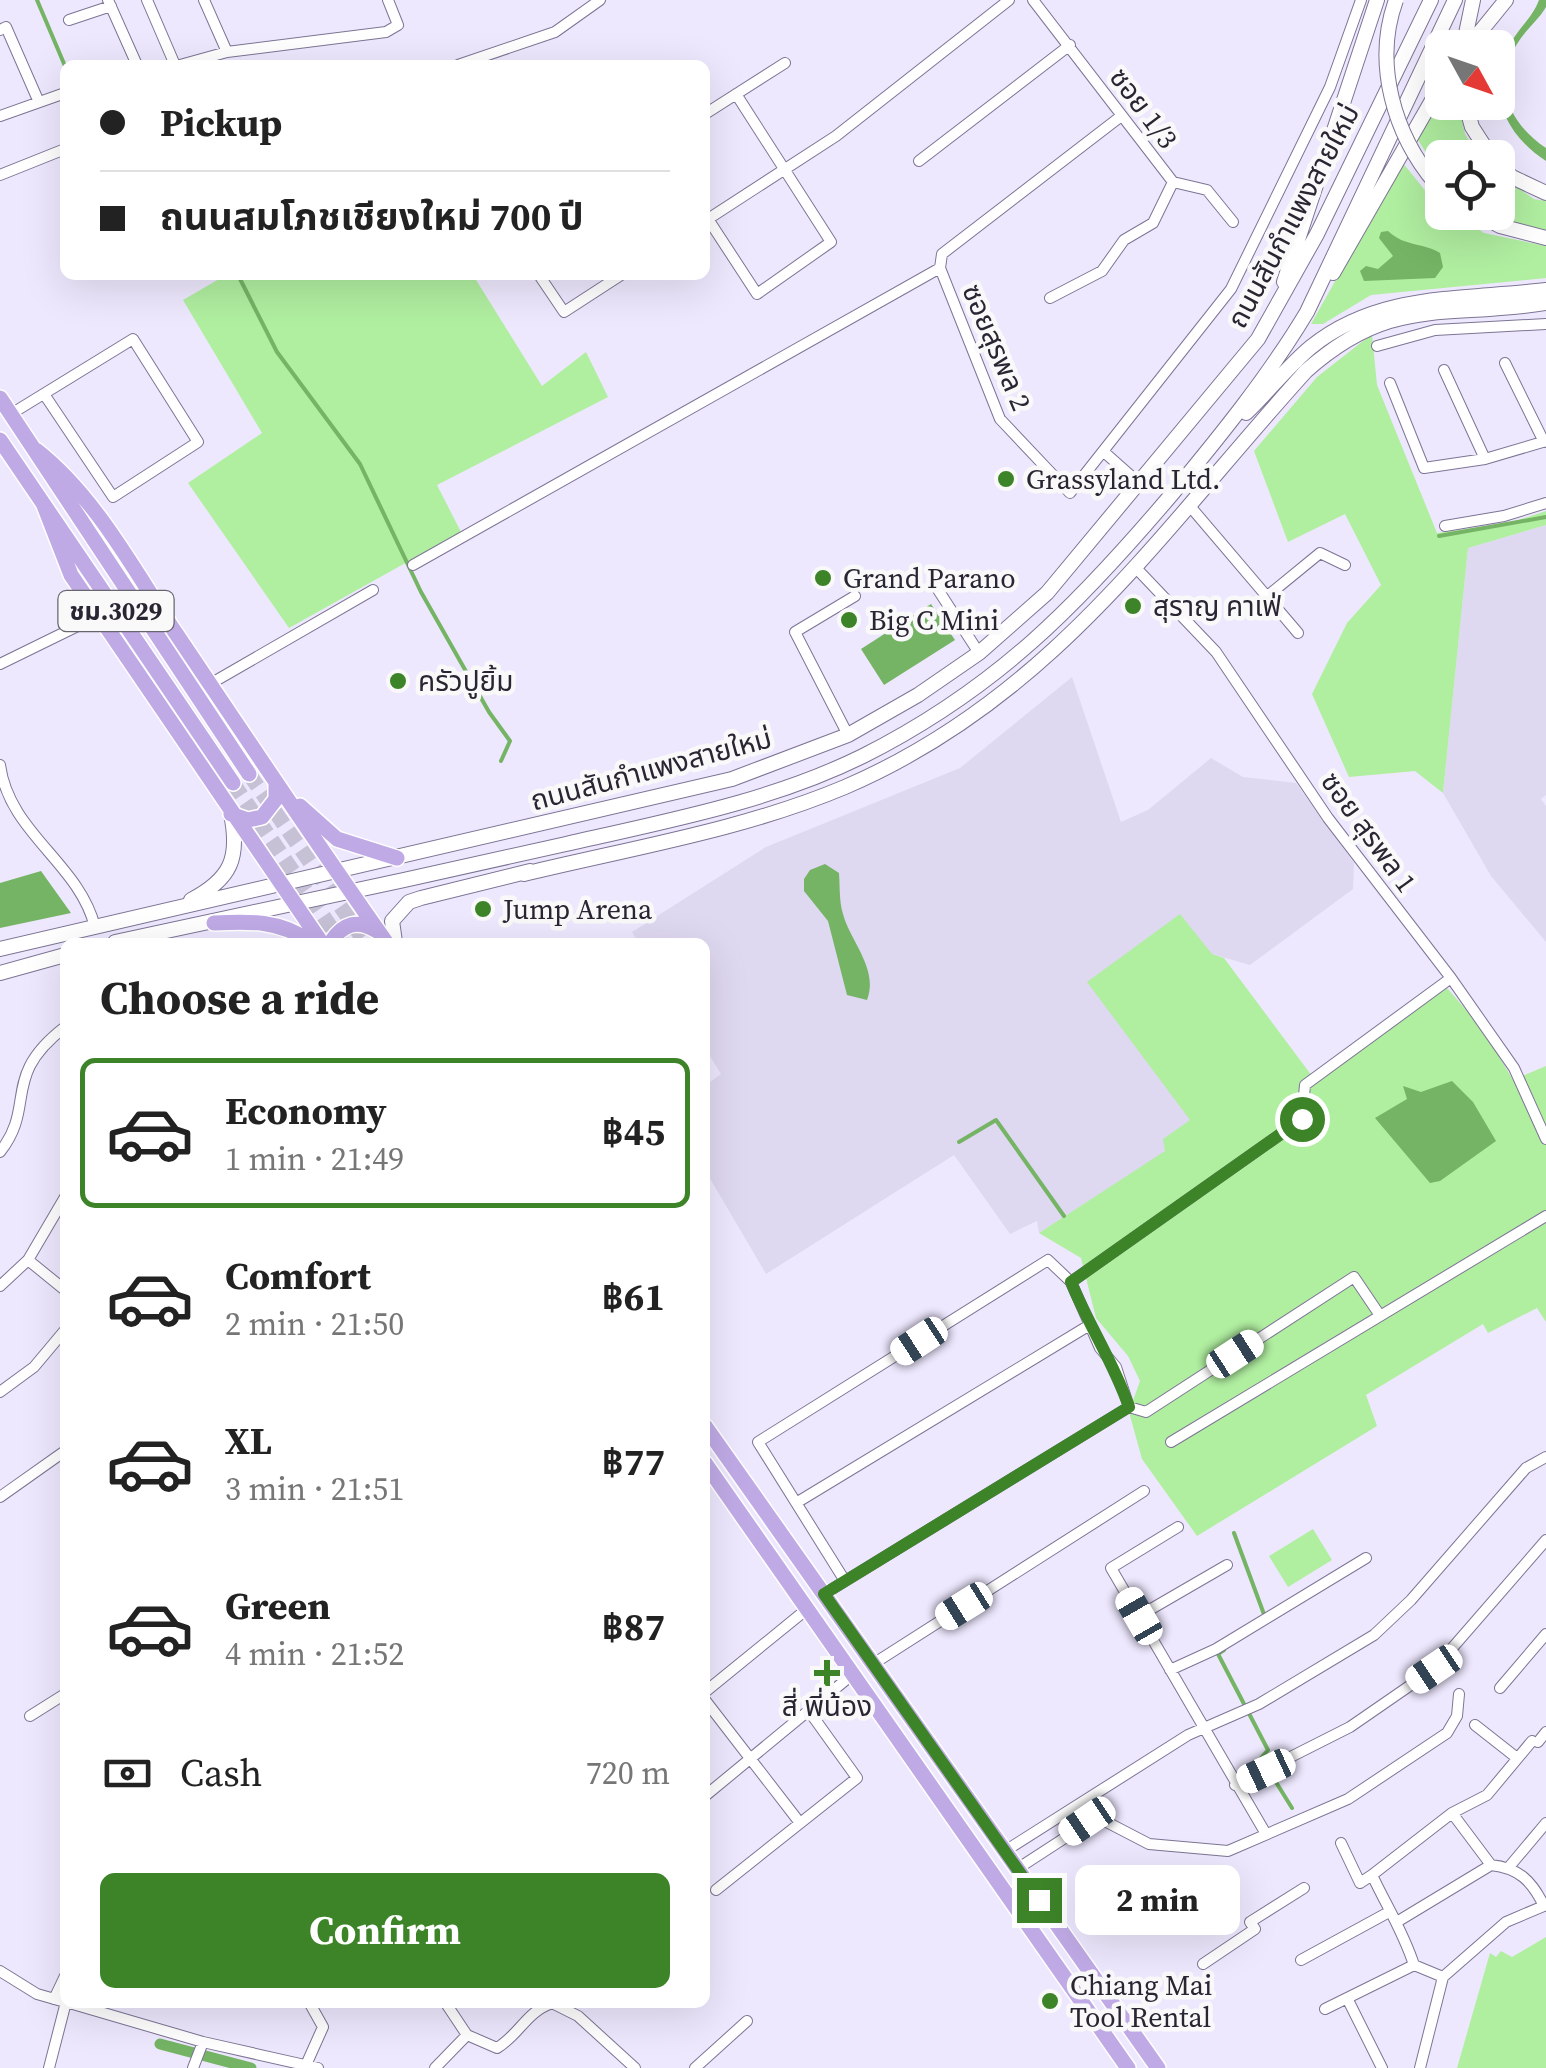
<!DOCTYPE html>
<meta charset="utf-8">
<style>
:root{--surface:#fff;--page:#f6f6f6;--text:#222;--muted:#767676;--line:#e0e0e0;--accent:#3d8328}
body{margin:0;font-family:"Source Serif 4","Noto Sans Thai",serif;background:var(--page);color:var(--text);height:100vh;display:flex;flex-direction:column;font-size:38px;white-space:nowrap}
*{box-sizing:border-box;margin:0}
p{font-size:32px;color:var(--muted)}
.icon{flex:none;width:55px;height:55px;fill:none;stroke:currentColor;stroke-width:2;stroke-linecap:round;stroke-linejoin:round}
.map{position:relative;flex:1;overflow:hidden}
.side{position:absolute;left:60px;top:938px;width:650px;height:1070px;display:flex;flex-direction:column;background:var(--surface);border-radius:15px;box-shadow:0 10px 40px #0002}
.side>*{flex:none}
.banner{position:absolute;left:60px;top:60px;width:650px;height:220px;border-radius:15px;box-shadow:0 10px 40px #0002;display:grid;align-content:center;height:220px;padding:0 40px;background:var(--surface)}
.needle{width:65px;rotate:130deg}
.fabs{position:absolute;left:1425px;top:30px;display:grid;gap:20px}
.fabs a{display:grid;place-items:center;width:90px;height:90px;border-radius:15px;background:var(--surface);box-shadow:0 10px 40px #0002;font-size:50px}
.end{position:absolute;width:45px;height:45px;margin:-22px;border:12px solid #3d8328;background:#fff;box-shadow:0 0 0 5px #fff}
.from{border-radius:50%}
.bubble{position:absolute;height:70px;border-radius:15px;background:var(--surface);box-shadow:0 10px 40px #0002;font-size:32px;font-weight:700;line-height:70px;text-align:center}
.car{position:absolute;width:30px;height:60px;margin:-30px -15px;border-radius:12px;box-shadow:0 0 8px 2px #0007;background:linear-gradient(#fff 24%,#345 0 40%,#fff 0 76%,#345 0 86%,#fff 0)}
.banner b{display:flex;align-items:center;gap:35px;height:95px;font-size:38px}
.banner b+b{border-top:2px solid var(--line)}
.banner i{width:25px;height:25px;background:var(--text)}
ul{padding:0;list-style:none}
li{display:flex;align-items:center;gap:30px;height:150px;margin:0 20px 15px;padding:0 20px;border:5px solid transparent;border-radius:15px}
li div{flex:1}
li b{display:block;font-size:38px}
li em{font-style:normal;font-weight:700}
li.selected{border-color:var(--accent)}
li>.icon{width:90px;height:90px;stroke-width:1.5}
h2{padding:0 40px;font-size:45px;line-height:120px}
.pay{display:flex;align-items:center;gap:25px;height:110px;padding:0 40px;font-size:38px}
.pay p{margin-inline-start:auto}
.cta{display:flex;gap:20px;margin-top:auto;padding:20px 40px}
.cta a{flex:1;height:115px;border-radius:15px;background:var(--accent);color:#fff;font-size:40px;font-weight:700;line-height:115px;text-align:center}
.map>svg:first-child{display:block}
</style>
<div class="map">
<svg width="1546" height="2068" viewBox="0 0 1546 2068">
<rect width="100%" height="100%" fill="#eee8fe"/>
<path fill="#dfd8f1" d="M1546,525V795L1541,799L1546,806V942L1491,876L1443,793L1468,548Z
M1072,677L1121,822L1148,810L1211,758L1243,777L1296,783L1354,863L1353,889L1250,965L1212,954L1191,1120L1164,1139L1166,1151L1039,1233L1037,1221L1010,1234L954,1155L766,1274L705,1170V1086L721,1074L705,1048V942H638L632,932L766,847L960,768Z"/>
<path fill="#b0eea0" d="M1442,98V102L1458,103L1465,134L1479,157L1442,158V178L1416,137Z
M1402,162L1424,189L1442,203V212L1456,213L1484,233L1546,246V278L1371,295L1323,324H1311Z
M1498,174L1534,199L1546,201V231L1483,213L1498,212Z
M226,275H473L542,386L586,352L608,397L437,485L461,532L289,628L188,483L262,433L183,300Z
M1372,334L1377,385L1437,533L1509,523L1546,511V525L1468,548L1443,793L1415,771L1349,777L1312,694L1347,623L1381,585L1345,514L1288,542L1254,451L1317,377Z
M1180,914L1212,954L1224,958L1315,1080L1447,988L1482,1028L1513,1080L1546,1066V1322L1537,1308L1488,1333L1483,1324L1366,1395L1377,1426L1197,1536L1142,1459L1129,1412L1140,1381L1128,1356L1096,1318L1081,1258L1039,1233L1165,1151L1163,1139L1190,1120L1087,982Z
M1313,1529L1332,1560L1288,1587L1269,1556Z
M1546,1937V2068H1457L1490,1953L1496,1957L1501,1951L1512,1957Z"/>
<path fill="#74b464" d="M1539,0H1546V7C1539,19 1529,27 1521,38C1490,80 1507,122 1546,148V161C1502,132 1484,87 1513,39C1522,25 1533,16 1539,0Z
M1388,231C1405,247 1422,242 1440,253L1443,267L1435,278L1364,281L1360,271L1366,266L1378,269L1393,256L1379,238L1381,232Z
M931,604L955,640L884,685L861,649Z
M825,864L839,873C840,886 839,901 843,914C850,941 879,969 867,1000L847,995L828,921L804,891V879L810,870Z
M41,871L71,913L0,928V883Z
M1452,1081L1473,1102L1496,1141L1440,1181L1430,1183L1375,1118L1407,1099L1403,1086L1421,1092Z"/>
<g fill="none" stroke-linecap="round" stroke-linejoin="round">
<path stroke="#74b464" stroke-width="4" d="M37,0L65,66
M238,275L277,352L360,464L421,592L489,712L510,741L501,761
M1439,536L1546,517
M959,1142L996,1120L1064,1216
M1234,1533L1265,1617
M1224,1650L1218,1654L1268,1750L1261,1758L1292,1808"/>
<path stroke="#74b464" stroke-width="11" d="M160,2044L251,2068"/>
<path stroke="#c7c1d5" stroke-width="15" stroke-dasharray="15 8" stroke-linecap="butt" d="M249,774L365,942
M233,783L341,942"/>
<g stroke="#7e7495" stroke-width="12">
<path id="minor" d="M108,0L137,65
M147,0L175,65
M204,0L227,52
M1033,0L1173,182L1207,190L1233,222
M69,20L111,6
M0,30L6,27L38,100
M180,65L227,52L386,32L398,25L388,0
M458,65L555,32L600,0
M705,114L785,63
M0,116L65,93
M1120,117L942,254L940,268L1000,419L1070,493L1231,289L1330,87L1361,0
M919,161L1070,45
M0,175L65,149
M708,219L757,294L831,242L736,94
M705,221L836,136L1009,0
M539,275L564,312L621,275
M1050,298L1102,271L1124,240L1153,223L1173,182
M1377,346L1435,330L1546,324
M1505,363L1544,442
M1444,370L1485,459
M1390,383L1424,468L1485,459L1546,441
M11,414L133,339L198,442L113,497L44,394
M1104,452L1140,484
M1189,505L1298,633
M1445,526L1504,516L1546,503
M413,565L940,268
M1136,568L1216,652L1328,818L1451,978L1514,1068L1546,1139
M933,582L979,653
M1265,598L1320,553L1345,565
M0,664L98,616
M210,684L373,590
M848,735L795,632L855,596
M0,765C9,833 79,863 95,927
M0,1152C37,1105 0,1077 65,1027
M28,1260L65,1290
M1071,1282L1302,1119L1305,1085L1451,978
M0,1286L28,1260L65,1197
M0,1392L34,1367L65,1330
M1171,1442L1546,1216
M0,1497L65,1451
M796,1503L1088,1326
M1178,1527L1111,1568L1266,1834
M845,1581L758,1442L1048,1260L1071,1282L1100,1348L1116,1367L1129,1407
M824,1594L1129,1407L1146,1412L1354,1277L1379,1314
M1139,1616L1227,1565
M873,1664L1144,1491
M1170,1670L1216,1649L1366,1558
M1500,1688L1546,1634
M705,1692L807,1609
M705,1700L800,1823
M30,1716L65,1694
M1475,1725L1517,1758
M1538,1742L1546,1732
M1235,1785L1350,1727L1434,1669L1546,1540
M705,1796L853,1674
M1452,1813L1491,1865C1519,1868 1532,1881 1544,1906
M1341,1843L1360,1883L1372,1875C1387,1907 1403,1931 1414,1965
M1005,1851L1188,1735L1259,1704L1374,1635L1411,1600L1526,1468L1546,1457
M1509,1867L1546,1823
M1017,1869L1097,1817L1149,1844L1228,1851L1348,1799L1447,1733L1457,1716L1459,1694
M1372,1875L1452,1813L1487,1795L1532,1741
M716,1890L857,1778L809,1711
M1400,1920L1491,1865
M1301,1960L1389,1912
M1203,1964L1255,1929L1250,1922L1304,1888
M0,1971L37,1994L65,2002
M1347,1998L1382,2068
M54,1999L65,1976
M66,2002L203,2042L318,2068
M445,2002L467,2035
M1325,2009L1414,1965L1443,1977
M467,2035L497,2048C520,2034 526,2012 552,2003L578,2016L635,2068
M306,2065L323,2027L309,2002
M49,2068L66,2002
M193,2068L203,2042
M435,2068L467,2035
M695,2068L747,2021
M1420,2068L1443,1977L1506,1922L1546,1905"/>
</g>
<g stroke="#7e7495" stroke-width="16">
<path id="secondary" d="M1463,48L1473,0
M1467,48L1506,0
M1465,102L1472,127L1492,158
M1498,164L1512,177L1546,193
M1474,212L1500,226L1546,238
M1333,273L1442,83
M1284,282L1377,0
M1246,413C1268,392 1287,367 1311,347C1379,292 1464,300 1546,290
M524,874C631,848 743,830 845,787C1052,698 1160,532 1306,371C1391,295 1444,319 1546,303
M191,900C231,879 240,858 231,814
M115,942C265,910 416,878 566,844C666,821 770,802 863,756C996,689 1077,606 1172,494C1220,436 1268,377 1307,312L1455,0
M395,942L392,921L409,902L421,898L530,871
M0,949L732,779L848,735L918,695L979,653L1047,593L1258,339L1317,234L1431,0
M0,973L65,955"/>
</g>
<g stroke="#fff" stroke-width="18">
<path id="primary" d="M0,398L249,774
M0,440L233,783
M36,450C95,496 134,570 175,632C245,736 314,840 386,942
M43,503L71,575L321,942
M300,806L337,839L397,858
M231,814L248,820L262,817L276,799V782
M214,923C248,921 281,920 310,942
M331,942C343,923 358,919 377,931
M705,1426L1158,2068
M705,1463L1128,2068"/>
</g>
<use href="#minor" stroke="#fff" stroke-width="10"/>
<use href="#secondary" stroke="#fff" stroke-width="14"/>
<use href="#primary" stroke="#c0aae6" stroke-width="15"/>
<g stroke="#7e7495" stroke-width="16" stroke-linecap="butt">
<path id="secondary-bridge" d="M1396,0C1373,63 1394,135 1436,184"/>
</g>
<use href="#secondary-bridge" stroke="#fff" stroke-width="14"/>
</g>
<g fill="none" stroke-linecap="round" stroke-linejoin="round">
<path stroke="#3d8328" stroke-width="12" d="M1039,1900L824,1594L1129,1407C1114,1363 1089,1326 1071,1282L1302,1119"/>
</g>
<g fill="#3d8328" stroke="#f9f9f9" stroke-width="4">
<circle cx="1006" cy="479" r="10"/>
<circle cx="823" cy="578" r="10"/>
<circle cx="1133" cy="606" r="10"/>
<circle cx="849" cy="620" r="10"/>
<circle cx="398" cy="681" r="10"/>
<circle cx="483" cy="909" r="10"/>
<path d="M822 1658h10v10h10v10h-10v10h-10v-10h-10v-10h10z"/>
<circle cx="1050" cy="2001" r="10"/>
</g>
<g text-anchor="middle" stroke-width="9" stroke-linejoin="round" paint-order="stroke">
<rect fill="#f9f9f9" stroke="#67656e" stroke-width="2.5" x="58.5" y="591" width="115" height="40" rx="8"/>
<g font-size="25" font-weight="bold" fill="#292532">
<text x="116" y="620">ชม.3029</text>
</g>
<g font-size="28" fill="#292532" stroke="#f9f9f9">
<text transform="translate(1144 108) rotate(53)" y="10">ซอย 1/3</text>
<text transform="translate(1293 216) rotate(-62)" y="10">ถนนสันกำแพงสายใหม่</text>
<text transform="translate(997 347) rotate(67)" y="10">ซอยสุรพล 2</text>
<text transform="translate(651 769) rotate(-15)" y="10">ถนนสันกำแพงสายใหม่</text>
<text transform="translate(1369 832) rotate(54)" y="10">ซอย สุรพล 1</text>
</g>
<g font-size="28" fill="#292532" stroke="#f9f9f9" text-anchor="start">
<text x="1026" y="489">Grassyland Ltd.</text>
<text x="843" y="588">Grand Parano</text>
<text x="1153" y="616">สุราญ คาเฟ่</text>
<text x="869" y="630">Big C Mini</text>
<text x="418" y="691">ครัวปูยิ้ม</text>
<text x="503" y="919">Jump Arena</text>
<text x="827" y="1716" text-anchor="middle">สี่ พี่น้อง</text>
<text x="1070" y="1995">Chiang Mai<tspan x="1070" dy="32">Tool Rental</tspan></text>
</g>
</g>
</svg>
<div class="fabs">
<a><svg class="needle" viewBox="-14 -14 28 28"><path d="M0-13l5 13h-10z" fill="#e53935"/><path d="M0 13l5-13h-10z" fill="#767676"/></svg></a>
<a><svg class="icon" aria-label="locate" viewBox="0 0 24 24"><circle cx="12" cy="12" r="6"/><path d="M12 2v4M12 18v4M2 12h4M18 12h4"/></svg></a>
</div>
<i class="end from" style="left:1302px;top:1119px"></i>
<i class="end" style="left:1039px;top:1900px"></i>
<div class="bubble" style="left:1075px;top:1865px;width:165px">2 min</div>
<i class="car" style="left:919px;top:1341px;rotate:237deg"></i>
<i class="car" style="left:1235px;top:1354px;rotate:57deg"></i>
<i class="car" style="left:964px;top:1606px;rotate:238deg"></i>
<i class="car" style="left:1139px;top:1616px;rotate:330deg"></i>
<i class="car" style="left:1434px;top:1669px;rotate:236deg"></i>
<i class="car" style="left:1266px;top:1771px;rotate:245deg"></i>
<i class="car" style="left:1087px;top:1821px;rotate:236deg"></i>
<div class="banner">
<b><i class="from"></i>Pickup</b>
<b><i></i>ถนนสมโภชเชียงใหม่ 700 ปี</b>
</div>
<section class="side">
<h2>Choose a ride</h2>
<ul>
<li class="selected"><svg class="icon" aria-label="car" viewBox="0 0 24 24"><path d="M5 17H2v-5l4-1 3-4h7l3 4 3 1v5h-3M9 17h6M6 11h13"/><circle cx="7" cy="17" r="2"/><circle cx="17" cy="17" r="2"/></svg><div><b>Economy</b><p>1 min · 21:49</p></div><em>฿45</em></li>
<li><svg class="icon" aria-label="car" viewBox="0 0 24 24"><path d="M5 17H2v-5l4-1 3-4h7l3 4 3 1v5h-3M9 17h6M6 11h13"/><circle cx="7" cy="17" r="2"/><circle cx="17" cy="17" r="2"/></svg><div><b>Comfort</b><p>2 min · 21:50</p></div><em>฿61</em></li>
<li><svg class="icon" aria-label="car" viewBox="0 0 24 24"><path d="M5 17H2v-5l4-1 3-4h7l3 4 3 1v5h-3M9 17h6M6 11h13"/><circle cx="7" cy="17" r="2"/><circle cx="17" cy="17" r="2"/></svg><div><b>XL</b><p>3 min · 21:51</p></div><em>฿77</em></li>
<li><svg class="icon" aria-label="car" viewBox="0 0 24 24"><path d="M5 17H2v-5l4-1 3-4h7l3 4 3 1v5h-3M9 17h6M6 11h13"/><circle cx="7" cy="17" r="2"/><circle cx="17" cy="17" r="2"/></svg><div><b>Green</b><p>4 min · 21:52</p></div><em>฿87</em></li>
</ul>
<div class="pay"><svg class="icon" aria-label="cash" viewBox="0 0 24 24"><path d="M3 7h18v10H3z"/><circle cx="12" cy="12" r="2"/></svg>Cash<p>720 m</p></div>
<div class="cta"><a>Confirm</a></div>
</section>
</div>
